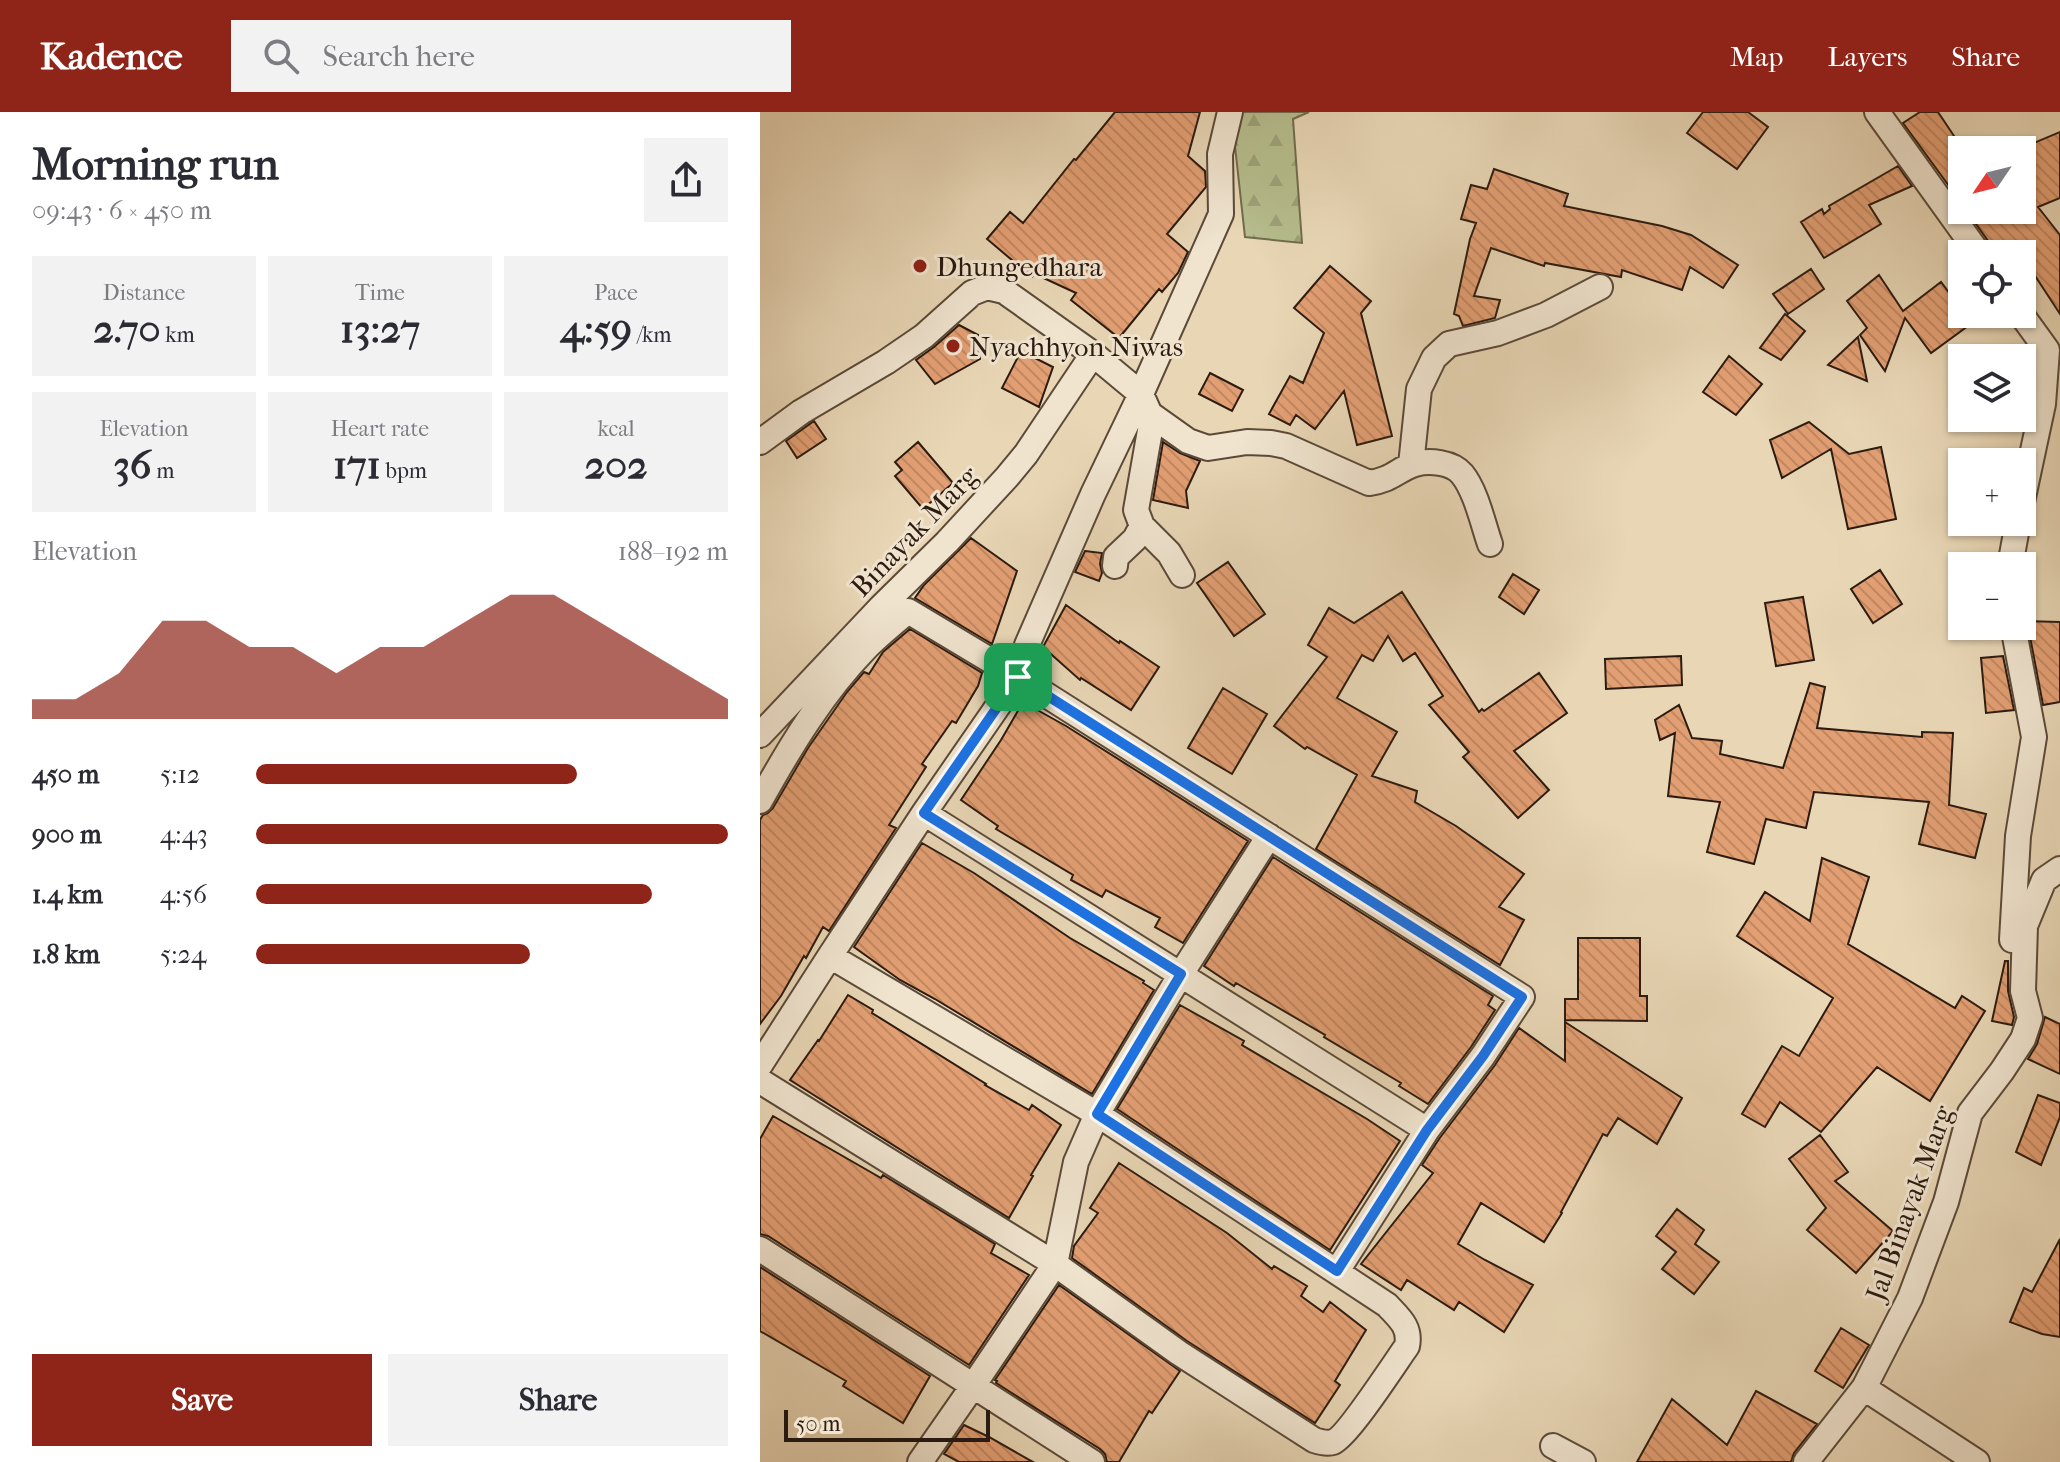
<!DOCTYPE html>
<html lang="en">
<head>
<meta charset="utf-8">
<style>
	:root { --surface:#fff; --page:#f2f2f3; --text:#2b2b33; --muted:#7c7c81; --accent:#8f2418 }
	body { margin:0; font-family:"IM FELL French Canon",serif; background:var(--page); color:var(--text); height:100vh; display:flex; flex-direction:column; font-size:30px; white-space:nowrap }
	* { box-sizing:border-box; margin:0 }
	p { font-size:26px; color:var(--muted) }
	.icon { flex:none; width:44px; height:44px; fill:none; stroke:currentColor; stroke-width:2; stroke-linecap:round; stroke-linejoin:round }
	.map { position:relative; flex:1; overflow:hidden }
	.details { display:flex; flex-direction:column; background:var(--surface); width:760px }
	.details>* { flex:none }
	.needle { width:52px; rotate:235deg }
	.fabs { position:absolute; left:1188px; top:24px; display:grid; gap:16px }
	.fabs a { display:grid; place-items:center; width:88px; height:88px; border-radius:0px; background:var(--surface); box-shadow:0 2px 6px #0004; font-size:40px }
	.scale { position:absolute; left:24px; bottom:20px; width:206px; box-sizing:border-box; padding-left:8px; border:4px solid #2c1b10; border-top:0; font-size:22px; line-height:28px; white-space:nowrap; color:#2c1b10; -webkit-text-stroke:6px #f0e4cf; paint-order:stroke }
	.pin { position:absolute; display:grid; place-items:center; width:68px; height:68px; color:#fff; margin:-34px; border-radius:16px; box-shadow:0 4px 12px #0006 }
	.round { display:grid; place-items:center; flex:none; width:84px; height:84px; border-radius:0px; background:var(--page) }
	.summary { display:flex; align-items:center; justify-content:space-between; height:136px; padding:0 32px }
	h1 { font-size:44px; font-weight:800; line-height:60px }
	.metrics { display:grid; grid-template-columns:repeat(3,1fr); gap:12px; height:136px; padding:8px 32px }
	.metrics div { display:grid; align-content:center; border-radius:0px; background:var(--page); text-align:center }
	.metrics b { font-size:40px; font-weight:800 }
	.metrics small { font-size:22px; font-weight:400 }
	.metrics p { font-size:22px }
	.chart { height:224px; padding:16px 32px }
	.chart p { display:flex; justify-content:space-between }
	.chart svg { width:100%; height:144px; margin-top:8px; fill:var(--accent); opacity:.7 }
	.primary-button { display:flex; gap:16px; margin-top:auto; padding:16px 32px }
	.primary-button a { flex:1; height:92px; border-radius:0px; background:var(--accent); color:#fff; font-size:32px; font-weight:800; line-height:92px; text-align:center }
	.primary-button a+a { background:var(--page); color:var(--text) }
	ul { padding:0 32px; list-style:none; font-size:26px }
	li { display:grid; grid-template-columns:128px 96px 1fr; align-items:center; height:60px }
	li i { height:20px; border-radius:10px; background:var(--accent) }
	header { display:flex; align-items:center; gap:48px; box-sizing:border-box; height:112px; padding:0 40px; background:var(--accent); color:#fff }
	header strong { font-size:38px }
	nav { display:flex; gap:44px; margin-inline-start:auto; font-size:28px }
	.search { width:560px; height:72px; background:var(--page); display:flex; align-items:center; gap:20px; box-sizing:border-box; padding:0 28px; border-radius:0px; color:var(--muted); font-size:30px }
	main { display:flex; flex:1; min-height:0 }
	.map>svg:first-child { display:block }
	.forest { fill:url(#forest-firs); stroke:#716c4e; stroke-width:2 }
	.building { fill:url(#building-back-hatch); stroke:#2c1b10; stroke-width:2 }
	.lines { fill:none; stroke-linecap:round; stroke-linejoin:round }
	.street-casing { stroke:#5b4a39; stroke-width:28 }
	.street { stroke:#f0e4cf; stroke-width:24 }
	.route-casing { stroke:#fff; stroke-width:16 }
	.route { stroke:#1a73e8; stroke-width:10 }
	.poi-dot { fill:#8f2418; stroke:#f0e4cf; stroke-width:3 }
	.labels { text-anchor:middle; stroke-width:6; stroke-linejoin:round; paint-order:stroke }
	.poi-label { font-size:28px; fill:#2c1b10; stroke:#f0e4cf; text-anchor:start }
	.street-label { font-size:28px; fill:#2c1b10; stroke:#f0e4cf }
</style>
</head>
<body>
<header>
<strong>Kadence</strong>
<div class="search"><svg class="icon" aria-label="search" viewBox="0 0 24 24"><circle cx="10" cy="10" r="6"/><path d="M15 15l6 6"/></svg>Search here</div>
<nav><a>Map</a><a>Layers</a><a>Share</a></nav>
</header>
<main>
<section class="details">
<div class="summary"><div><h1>Morning run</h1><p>09:43 · 6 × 450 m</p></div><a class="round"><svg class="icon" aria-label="share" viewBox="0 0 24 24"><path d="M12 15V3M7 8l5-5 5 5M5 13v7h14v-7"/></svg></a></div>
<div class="metrics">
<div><p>Distance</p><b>2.70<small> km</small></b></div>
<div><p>Time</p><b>13:27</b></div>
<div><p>Pace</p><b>4:59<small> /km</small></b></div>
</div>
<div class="metrics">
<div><p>Elevation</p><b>36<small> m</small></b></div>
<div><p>Heart rate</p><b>171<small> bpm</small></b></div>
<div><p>kcal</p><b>202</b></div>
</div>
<div class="chart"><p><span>Elevation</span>188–192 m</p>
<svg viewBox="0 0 160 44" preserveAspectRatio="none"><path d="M0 44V38L10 38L20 30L30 14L40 14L50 22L60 22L70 30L80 22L90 22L100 14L110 6L120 6L130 14L140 22L150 30L160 38V44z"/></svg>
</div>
<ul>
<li><b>450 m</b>5:12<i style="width:68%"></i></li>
<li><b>900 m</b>4:43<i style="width:100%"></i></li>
<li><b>1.4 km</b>4:56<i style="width:84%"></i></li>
<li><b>1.8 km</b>5:24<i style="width:58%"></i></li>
</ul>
<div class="primary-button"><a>Save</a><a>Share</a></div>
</section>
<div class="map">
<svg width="1300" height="1350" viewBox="0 0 1300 1350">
	<defs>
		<pattern id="forest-firs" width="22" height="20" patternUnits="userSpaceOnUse" patternTransform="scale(2)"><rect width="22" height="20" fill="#b6bd8d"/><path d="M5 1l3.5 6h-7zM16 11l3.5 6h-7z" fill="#9da279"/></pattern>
		<pattern id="building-back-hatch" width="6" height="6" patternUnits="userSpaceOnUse" patternTransform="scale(2)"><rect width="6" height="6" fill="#e29f73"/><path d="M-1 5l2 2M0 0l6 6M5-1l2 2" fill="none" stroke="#c28862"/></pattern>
	</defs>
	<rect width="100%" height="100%" fill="#e8d6b5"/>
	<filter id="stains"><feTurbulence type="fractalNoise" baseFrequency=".0025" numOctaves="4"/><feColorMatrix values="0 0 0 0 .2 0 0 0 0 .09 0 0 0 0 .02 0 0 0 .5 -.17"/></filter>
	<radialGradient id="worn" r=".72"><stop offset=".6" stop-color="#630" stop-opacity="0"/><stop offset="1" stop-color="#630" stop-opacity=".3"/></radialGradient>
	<path class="forest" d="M480,0H549L533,7L542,131L485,125L473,16Z"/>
	<path class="building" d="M355,0H440L428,44L445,59L446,75L407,122L428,140L418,161L402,180L399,177L359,226L311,188L316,181L275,162L272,165L227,127L250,100L263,111L314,47L316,48Z
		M943,0H988L1008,15L977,57L927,21Z
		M1160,0H1178L1202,36V66L1189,74L1143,11Z
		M1300,20V86L1278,95L1300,123V202L1270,156L1262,161V142H1234L1231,133L1206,98H1262V36Z
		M1138,54L1152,74L1109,93L1121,112L1064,146L1041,110L1062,97L1064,102L1070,97L1069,94Z
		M734,57L808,82L804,94L902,114L931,123L978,153L963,176L930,155L922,178L862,158L861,165L785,151L784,154L731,136L714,184L740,188L735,206L703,214L699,204L694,202L710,127L716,111L701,107L711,73L727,77Z
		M570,154L611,189L601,201L632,324L597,333L584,279L555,317L536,303L530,313L509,302L530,264L543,271L564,221L534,196Z
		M1051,157L1064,177L1028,202L1013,182Z
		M1119,163L1143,199L1181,170L1202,198V202H1205L1212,211L1171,241L1145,206L1125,259L1100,223L1107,216L1087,189Z
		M1025,202L1045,219L1021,248L1000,236Z
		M199,213L218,223L220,247L175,272L156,248L174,235Z
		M1098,225L1107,269L1068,253Z
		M261,239L293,255L279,295L242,276Z
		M969,244L1002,272L976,303L943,280Z
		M450,261L483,278L472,299L439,282Z
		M54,309L66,327L37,346L26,329Z
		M1049,310L1089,342L1121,335L1136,407L1088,417L1071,337L1022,366L1010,328Z
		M158,330L193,371L163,397L135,364L142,358L135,350Z
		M403,330L420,341L440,349L426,379L428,396L393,388Z
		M211,426L257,459L232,532L155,486L164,473Z
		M325,439L342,441L340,452L342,461L339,469L315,460Z
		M468,450L505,502L474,524L437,471Z
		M1120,458L1142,492L1113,511L1091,477Z
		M753,462L779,478L764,502L739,485Z
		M642,480L719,600L722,597L724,599L779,561L807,601L754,639L789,678L758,706L703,645L709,640L669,593L683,584L655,541L643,549L628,524L613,549L602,543L577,586L637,620L612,664L657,679L655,690L696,714L764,762L739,795L764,808L740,853L556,737L597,663L547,635L545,637L514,614L567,545L548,533L569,496L594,511Z
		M1043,485L1054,548L1016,554L1005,491Z
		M306,493L359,531L360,529L399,555L371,598L321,566L320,568L283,535Z
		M1267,509L1300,510V590L1283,593Z
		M150,517L222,561L218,574L196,611L192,609L162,652L166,655L129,713L136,716L69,819L63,815L46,846L44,844L21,884L0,912V708L3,703L8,701L13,696L48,636L87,580L104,560L109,562L123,540Z
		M921,544L922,573L846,577L845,547Z
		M1243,544L1254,598L1226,601L1221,546Z
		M1050,571L1065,575L1057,616L1162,625V620L1193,621L1189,693L1226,702L1215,746L1159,732L1169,690L1054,680L1046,716L1006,707L994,752L947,740L960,690L908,684L915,621L900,628L895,608L919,593L932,626L962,629L960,642L1023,656Z
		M463,576L507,602L472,662L428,636Z
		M263,590L306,614L488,729L423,831L395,815L400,806L346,778L342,785L311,768L313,763L236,717L238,714L201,688L241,628Z
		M162,731L214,761L310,826L384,869L383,871L394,878L332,982L175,887L140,868L94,835Z
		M513,745L733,884L728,893L735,898L711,935L668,992L639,974L641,971L564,925L565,923L476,871L474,874L444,854Z
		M1062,746L1109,765L1088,832L1195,896L1202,884L1225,899L1170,989L1117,955L1061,1020L1020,990L1005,1015L982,1002L1022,934L1039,944L1073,886L977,824L1005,780L1050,809Z
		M818,826H880V884H887V909L805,908V887H818Z
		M1245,849H1248V879L1254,905L1252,913L1232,909Z
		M88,883L113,898L112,901L226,972L225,973L269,998L272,993L301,1013L271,1063L273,1064L249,1106L30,968L58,928L59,929Z
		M420,893L484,929L482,933L607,1007L640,1029L570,1138L357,997Z
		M1285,905L1300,912V962L1268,947L1277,932Z
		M805,910L922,986L897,1032L858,1006L847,1024L843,1022L801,1100L802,1101L784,1130L721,1091L698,1132L725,1148L773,1173L744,1220L699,1190L694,1198L647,1168L641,1178L601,1152L673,1061L662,1053L679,1027L735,953L759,916L805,949Z
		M1278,983L1300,991V1005L1281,1053L1256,1040Z
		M13,1004L121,1066L123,1063L235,1132L231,1141L269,1163L209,1253L8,1124L0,1122V1027Z
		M1060,1023L1088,1060L1075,1069L1133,1119L1096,1161L1047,1118L1066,1096L1029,1047Z
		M359,1051L467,1121L512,1157L514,1154L547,1174L541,1184L563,1200L570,1190L606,1218L575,1269L580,1273L555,1311L427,1229L312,1146L314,1134L338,1101L330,1096Z
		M917,1097L944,1118L935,1132L959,1150L934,1182L902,1157L916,1140L896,1124Z
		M1300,1127V1225L1282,1222L1250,1210L1264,1176L1272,1180Z
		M0,1155L170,1264L143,1311L83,1274L86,1269L0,1219Z
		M299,1173L420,1259L392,1301L389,1299L359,1350H347L345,1342L340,1337L236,1271L237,1269L235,1268Z
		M1081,1216L1109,1233L1083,1276L1055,1259Z
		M996,1279L1057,1312L1034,1341L1031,1350H877L912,1287L967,1333Z
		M204,1313L229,1325L273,1350H199L184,1342Z"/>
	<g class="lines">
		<defs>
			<path id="street" d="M1117,0L1219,142
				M1261,202L1287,238L1283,292L1262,390
				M390,302L428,329L448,336L487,330L511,331L526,334L609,371C632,368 638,357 655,352C669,348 692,350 702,362C716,379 723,412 730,432
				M0,330L41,300L126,250L164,224L212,181L227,175L244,179L333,242L381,282L392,307L376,398L382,414L409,441L422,463
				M651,353L659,277L674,246L689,232L738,221L786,203L840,175
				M355,454L356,445L375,427L382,414
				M1250,454L1258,410
				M0,623L121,495L187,430L247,365L266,342L333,242
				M0,689C30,635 63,580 106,536C119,523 134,511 148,499L258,565L762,885L723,944L667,1018L577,1159
				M164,701L667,1018
				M1252,828L1258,724L1274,625L1253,514
				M0,953L70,844L164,701L258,565L267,533L333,382L381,282L461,102L460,42L470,0
				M0,969L295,1152L419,1241L554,1328C560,1330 567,1332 573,1330C587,1325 635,1251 647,1234C651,1215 639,1206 627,1193L337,1002L70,844
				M0,1137L332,1350
				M1104,1276L1217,1350
				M793,1334L823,1350
				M160,1350L213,1274L295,1152L316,1050L337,1002L421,862L509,724
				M1046,1350L1104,1276L1150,1186L1186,1090L1210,1001L1242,959L1263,927L1270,906L1263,879L1265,814L1284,768L1300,757"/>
		</defs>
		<use href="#street" class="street-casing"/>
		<use href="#street" class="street"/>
	</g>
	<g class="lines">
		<defs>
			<path id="route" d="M258,565L762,885L723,944L667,1018L577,1159L337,1002L421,862L164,701Z"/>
		</defs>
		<use href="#route" class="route-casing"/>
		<use href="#route" class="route"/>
	</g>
	<g class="poi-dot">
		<circle cx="160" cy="154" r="8"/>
		<circle cx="193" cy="234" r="8"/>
	</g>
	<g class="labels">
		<g class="poi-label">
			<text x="176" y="164">Dhungedhara</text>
			<text x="209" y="244">Nyachhyon Niwas</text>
		</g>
		<g class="street-label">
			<text transform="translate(154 419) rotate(-46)" y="10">Binayak Marg</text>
			<text transform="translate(1149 1091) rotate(-70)" y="10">Jal Binayak Marg</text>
		</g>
	</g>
	<rect width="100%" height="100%" filter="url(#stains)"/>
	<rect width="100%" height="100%" fill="url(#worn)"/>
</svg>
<div class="fabs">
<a><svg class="needle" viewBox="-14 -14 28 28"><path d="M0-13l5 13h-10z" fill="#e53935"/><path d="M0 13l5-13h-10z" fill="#7c7c81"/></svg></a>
<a><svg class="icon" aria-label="locate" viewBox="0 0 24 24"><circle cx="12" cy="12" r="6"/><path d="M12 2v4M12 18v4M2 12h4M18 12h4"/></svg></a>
<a><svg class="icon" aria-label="layers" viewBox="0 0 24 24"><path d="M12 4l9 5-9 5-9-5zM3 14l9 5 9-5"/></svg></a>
<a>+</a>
<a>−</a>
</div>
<div class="scale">50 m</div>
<div class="pin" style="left:258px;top:565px;background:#1e9e55"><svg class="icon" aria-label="arrive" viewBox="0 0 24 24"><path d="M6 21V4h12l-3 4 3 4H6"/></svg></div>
</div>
</main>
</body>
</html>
